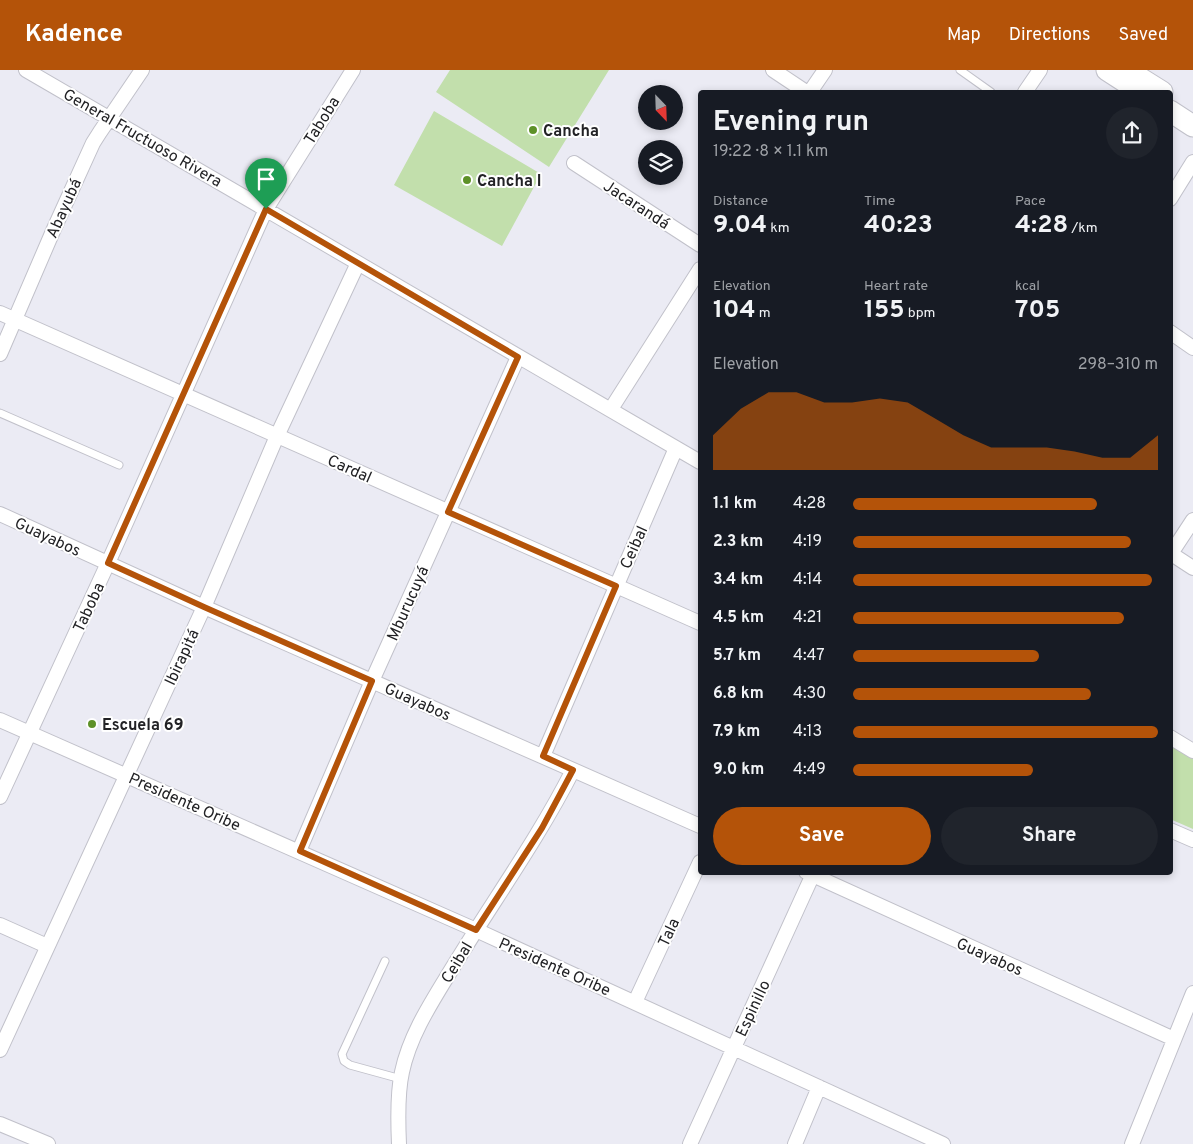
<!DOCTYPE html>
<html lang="en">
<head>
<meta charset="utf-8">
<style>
	:root { --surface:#171b24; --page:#20242c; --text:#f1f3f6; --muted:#9ea1a6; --accent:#b45309 }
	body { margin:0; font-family:Overpass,sans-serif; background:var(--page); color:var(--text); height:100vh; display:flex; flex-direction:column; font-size:19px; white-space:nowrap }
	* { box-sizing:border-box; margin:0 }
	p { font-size:16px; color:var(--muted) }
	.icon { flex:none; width:28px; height:28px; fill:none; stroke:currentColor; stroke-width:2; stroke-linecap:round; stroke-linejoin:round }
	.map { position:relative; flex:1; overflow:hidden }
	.sheet { position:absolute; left:698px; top:20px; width:475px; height:785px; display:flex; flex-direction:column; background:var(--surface); border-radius:5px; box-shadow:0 2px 8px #0003 }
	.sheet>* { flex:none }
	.needle { width:32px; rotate:157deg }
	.buttons { position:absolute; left:638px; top:15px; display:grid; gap:10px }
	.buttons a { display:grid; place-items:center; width:45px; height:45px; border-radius:50%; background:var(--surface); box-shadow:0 2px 8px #0003; font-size:25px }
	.pin { position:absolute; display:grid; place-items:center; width:42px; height:42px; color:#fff; margin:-51px -21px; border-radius:50% 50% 50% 0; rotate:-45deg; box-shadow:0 0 5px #0007 }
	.pin .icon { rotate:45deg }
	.round { display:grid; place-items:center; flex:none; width:52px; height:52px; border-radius:26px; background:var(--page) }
	.headline { display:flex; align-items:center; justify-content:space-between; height:85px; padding:0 15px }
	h1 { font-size:28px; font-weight:700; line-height:38px }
	.metrics { display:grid; grid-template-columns:repeat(3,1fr); gap:8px; height:85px; padding:5px 15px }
	.metrics div { display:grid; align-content:center }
	.metrics b { font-size:25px; font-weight:700 }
	.metrics small { font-size:14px; font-weight:400 }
	.metrics p { font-size:14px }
	.chart { height:140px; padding:10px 15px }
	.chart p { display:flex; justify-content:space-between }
	.chart svg { width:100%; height:90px; margin-top:5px; fill:var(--accent); opacity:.7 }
	.primary-button { display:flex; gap:10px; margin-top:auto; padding:10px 15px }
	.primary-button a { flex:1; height:58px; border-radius:30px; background:var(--accent); color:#fff; font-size:20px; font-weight:700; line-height:58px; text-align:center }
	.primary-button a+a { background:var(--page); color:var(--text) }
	ul { padding:0 15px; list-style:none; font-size:16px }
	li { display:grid; grid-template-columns:80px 60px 1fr; align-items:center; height:38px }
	li i { height:12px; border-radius:6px; background:var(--accent) }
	header { display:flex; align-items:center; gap:30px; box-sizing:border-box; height:70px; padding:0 25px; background:var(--accent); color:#fff }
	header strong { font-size:24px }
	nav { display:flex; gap:28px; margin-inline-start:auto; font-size:18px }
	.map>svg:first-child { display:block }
	.green { fill:#c2dfac }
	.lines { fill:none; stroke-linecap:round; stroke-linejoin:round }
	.service-casing { stroke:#c1c1ca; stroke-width:9 }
	.minor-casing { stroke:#c1c1ca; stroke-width:16 }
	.primary-casing { stroke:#c1c1ca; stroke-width:23 }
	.service { stroke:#fff; stroke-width:7 }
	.minor { stroke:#fff; stroke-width:14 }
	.primary { stroke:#fff; stroke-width:21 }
	.route-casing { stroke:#fff; stroke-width:10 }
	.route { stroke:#b45309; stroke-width:6 }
	.poi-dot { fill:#5e9128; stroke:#fff; stroke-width:2 }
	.labels { text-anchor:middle; stroke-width:4; stroke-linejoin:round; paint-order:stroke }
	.street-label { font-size:16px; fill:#222225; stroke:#fff }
	.poi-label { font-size:16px; font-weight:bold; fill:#222225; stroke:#fff; text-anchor:start }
</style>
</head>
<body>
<header>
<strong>Kadence</strong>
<nav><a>Map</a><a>Directions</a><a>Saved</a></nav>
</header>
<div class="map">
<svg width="1193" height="1074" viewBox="0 0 1193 1074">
	<rect width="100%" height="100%" fill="#ebebf4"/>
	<path class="green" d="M450,0H609L549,97L436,22Z
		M434,41L541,104L502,176L394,115Z
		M1170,674L1193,688V759L1170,749Z"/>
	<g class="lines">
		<defs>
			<path id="service" d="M960,0L991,22
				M0,343L119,395
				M385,891L342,984L344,991L350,995L401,1009"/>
			<path id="minor" d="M26,0L700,392
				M773,0L806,22
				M810,22L825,0
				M1025,22L1040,0
				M574,93L700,175
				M1170,129L1193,92
				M0,243L700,553
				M1170,262L1193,278
				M0,284L53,161L93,73L100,62L142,0
				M611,339L700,199
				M0,444L204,537L700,756
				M1170,483L1193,498
				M1170,485L1193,450
				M0,650L476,860L943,1074
				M1170,667L1193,681
				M543,686L676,378
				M0,727L108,493L266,139L353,0
				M1170,760L1193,770
				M299,781L372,611L518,287
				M806,802L1174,969
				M0,855L47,876
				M635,932L700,792
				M0,980L204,537L277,366L358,193
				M0,1054L48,1074
				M399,1074C398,1052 397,1024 402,1002C410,964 433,930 453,897C493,831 538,769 573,700
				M690,1074L814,802
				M795,1074L819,1017
				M1132,1074L1193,923"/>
			<path id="primary" d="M1107,0L1138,20
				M1127,0L1162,22
				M1170,41L1193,56"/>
		</defs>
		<use href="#service" class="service-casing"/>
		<use href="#minor" class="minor-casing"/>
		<use href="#primary" class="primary-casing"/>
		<use href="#service" class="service"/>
		<use href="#minor" class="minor"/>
		<use href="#primary" class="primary"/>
	</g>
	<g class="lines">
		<defs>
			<path id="route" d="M266,139L518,287L448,442L616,516L543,686L573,700L542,758L476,860L300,781L372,611L204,537L108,493Z"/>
		</defs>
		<use href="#route" class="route-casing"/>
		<use href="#route" class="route"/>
	</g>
	<g class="poi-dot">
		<circle cx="533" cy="60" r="5"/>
		<circle cx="467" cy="110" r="5"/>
		<circle cx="92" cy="654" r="5"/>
	</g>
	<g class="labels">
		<g class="street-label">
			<text transform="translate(321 50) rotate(-58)" y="6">Taboba</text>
			<text transform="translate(143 67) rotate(30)" y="6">General Fructuoso Rivera</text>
			<text transform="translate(637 134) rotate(33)" y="6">Jacarandá</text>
			<text transform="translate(63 138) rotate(-66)" y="6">Abayubá</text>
			<text transform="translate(350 398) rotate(24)" y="6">Cardal</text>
			<text transform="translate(48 466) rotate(25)" y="6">Guayabos</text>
			<text transform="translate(633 477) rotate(-66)" y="6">Ceibal</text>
			<text transform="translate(407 533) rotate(-66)" y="6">Mburucuyá</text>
			<text transform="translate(88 537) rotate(-65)" y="6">Taboba</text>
			<text transform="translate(181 587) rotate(-65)" y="6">Ibirapitá</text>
			<text transform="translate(418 631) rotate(24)" y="6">Guayabos</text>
			<text transform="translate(185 731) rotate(24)" y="6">Presidente Oribe</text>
			<text transform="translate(668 862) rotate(-65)" y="6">Tala</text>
			<text transform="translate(990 886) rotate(24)" y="6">Guayabos</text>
			<text transform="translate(456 892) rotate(-59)" y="6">Ceibal</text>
			<text transform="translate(555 896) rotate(24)" y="6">Presidente Oribe</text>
			<text transform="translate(752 938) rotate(-65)" y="6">Espinillo</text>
		</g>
		<g class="poi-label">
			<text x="543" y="66">Cancha</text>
			<text x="477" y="116">Cancha I</text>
			<text x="102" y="660">Escuela 69</text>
		</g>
	</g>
</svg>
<div class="buttons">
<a><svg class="needle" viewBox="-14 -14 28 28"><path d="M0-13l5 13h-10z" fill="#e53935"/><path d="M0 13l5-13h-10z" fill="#9ea1a6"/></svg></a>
<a><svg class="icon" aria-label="layers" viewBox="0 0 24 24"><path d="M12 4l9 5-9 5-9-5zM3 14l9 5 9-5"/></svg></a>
</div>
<div class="pin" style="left:266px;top:139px;background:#1e9e55"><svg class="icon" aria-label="arrive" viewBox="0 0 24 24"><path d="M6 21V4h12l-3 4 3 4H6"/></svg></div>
<section class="sheet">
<div class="headline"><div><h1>Evening run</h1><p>19:22 · 8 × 1.1 km</p></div><a class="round"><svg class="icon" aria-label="share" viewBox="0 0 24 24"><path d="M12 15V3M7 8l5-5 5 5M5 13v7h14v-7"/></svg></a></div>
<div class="metrics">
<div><p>Distance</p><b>9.04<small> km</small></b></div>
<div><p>Time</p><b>40:23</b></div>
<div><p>Pace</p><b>4:28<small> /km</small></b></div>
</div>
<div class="metrics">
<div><p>Elevation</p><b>104<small> m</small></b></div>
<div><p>Heart rate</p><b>155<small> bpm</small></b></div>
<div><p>kcal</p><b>705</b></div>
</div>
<div class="chart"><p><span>Elevation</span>298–310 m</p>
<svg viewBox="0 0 160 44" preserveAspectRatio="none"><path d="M0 44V27L10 14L20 6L30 6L40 11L50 11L60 9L70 11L80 19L90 27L100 33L110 33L120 33L130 35L140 38L150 38L160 27V44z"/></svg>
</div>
<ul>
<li><b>1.1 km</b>4:28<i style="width:80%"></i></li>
<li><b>2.3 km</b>4:19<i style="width:91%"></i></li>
<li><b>3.4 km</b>4:14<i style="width:98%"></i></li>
<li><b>4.5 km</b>4:21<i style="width:89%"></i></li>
<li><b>5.7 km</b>4:47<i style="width:61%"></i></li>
<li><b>6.8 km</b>4:30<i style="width:78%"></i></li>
<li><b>7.9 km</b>4:13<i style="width:100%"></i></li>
<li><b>9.0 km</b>4:49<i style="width:59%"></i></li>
</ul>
<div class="primary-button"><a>Save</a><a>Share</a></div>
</section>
</div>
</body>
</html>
